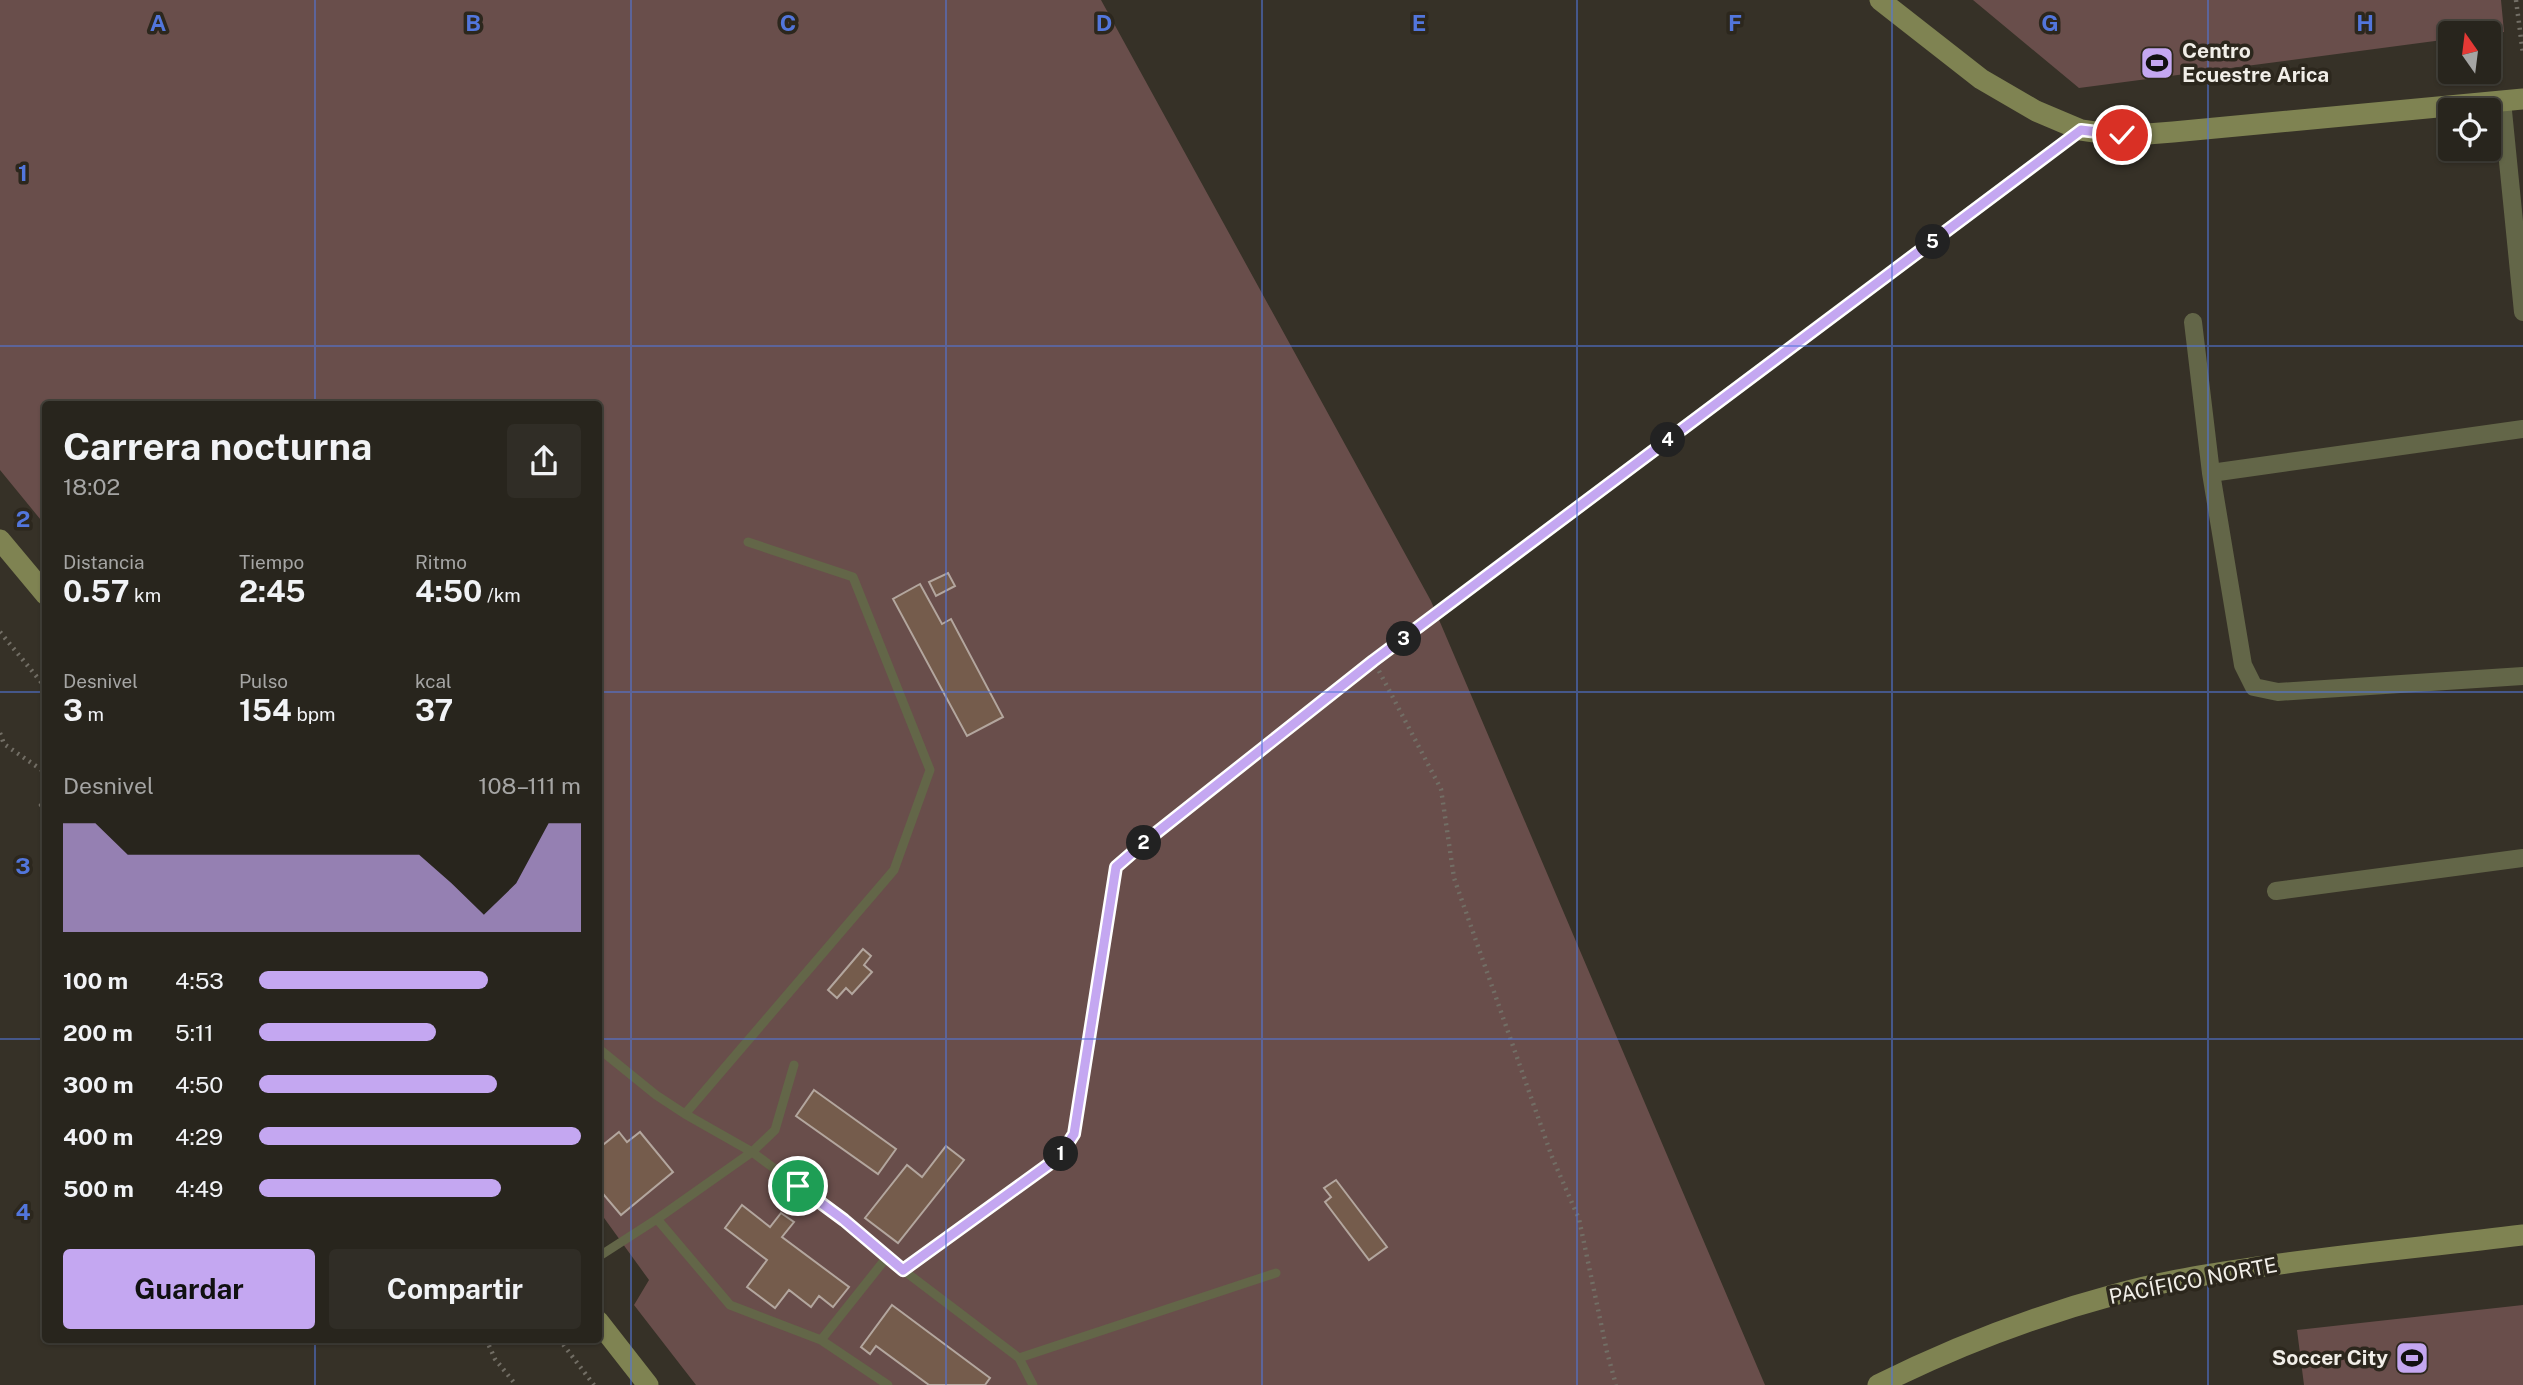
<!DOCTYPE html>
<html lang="es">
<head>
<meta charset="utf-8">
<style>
	:root { --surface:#28251d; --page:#302d26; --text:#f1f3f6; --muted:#a5a5a4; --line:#44423b; --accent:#c4a7f1 }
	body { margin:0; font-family:"Public Sans",sans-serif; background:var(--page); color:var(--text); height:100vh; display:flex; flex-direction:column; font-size:26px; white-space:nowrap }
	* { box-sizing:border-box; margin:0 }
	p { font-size:23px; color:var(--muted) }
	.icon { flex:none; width:38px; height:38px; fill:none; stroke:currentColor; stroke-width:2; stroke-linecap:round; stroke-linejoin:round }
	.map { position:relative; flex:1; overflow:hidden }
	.panel { position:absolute; left:42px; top:401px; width:560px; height:942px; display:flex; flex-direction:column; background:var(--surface); border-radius:7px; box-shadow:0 2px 5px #0004,0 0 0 2px var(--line) }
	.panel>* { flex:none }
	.needle { width:46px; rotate:346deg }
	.fabs { position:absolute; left:2438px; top:21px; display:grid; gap:14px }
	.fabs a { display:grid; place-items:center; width:63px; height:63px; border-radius:7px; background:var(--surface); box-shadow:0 2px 5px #0004,0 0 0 2px var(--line); font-size:35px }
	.pin { position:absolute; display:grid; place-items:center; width:60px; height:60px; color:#fff; margin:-30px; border:4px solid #fff; border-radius:50%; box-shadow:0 2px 7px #0007 }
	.km { position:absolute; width:35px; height:35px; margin:-18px; border-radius:50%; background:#222; color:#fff; font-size:19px; line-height:35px; text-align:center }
	.round { display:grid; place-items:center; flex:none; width:74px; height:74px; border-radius:7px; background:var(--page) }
	.head { display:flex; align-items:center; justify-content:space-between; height:119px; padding:0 21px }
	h1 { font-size:38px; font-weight:700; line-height:52px }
	.metrics { display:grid; grid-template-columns:repeat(3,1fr); gap:10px; height:119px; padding:7px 21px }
	.metrics div { display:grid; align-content:center }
	.metrics b { font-size:30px; font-weight:700 }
	.metrics small { font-size:19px; font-weight:400 }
	.metrics p { font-size:19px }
	.chart { height:196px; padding:14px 21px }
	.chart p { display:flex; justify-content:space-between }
	.chart svg { width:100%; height:126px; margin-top:7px; fill:var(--accent); opacity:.7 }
	.action { display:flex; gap:14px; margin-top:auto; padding:14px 21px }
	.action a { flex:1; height:80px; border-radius:7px; background:var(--accent); color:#111; font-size:28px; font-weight:700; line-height:80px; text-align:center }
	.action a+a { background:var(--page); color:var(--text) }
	ul { padding:0 21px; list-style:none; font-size:23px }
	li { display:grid; grid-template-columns:112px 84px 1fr; align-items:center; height:52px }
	li i { height:18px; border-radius:9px; background:var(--accent) }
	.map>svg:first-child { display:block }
	.green { fill:#694e4b }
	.building { fill:#755c4c; stroke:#b3a69e; stroke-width:2 }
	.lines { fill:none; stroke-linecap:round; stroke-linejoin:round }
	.path { stroke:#726e65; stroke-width:4.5; stroke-dasharray:2 5; stroke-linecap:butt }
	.lane { stroke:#636648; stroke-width:9 }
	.street { stroke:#636648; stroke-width:18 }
	.secondary { stroke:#7f8352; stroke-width:21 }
	.route-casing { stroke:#fff; stroke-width:14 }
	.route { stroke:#c4a7f1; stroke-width:9 }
	.grid { fill:none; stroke:#5276dc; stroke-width:2; stroke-opacity:0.55 }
	.labels { text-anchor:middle; stroke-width:7; stroke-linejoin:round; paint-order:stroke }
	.poi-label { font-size:21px; font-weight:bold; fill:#f1eee8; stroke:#2c271d; text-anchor:start }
	.street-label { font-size:21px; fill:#f1eee8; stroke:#2c271d }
	.grid-label { font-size:23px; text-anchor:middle; font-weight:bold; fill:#5276dc; stroke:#2c271d; stroke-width:7; stroke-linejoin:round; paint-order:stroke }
</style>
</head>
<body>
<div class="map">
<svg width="2523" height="1385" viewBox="0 0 2523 1385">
	<rect width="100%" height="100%" fill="#363127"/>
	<path class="green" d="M0,0H1101L1431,601L1765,1385H696L634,1305L649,1280L599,1211L598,404H46L45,525L0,470Z
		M1973,0H2501L2504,32L2450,33V39L2079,88Z
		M2523,1305V1385H2304L2297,1330Z"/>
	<path class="building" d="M948,573L955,586L936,596L929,582Z
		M920,584L942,624L951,619L1003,717L967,736L893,599Z
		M863,949L871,956L864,965L872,972L852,994L846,988L837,998L828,990Z
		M814,1090L896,1149L878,1174L796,1116Z
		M619,1132L627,1142L640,1132L673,1172L621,1215L598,1188V1149Z
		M946,1146L964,1160L898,1243L865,1218L907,1165L922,1177Z
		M1336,1180L1387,1247L1369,1260L1325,1202L1331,1197L1324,1188Z
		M742,1205L770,1227L781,1213L794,1222L782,1237L849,1287L833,1307L819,1296L811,1307L789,1290L775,1308L747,1287L767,1260L725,1228Z
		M892,1305L990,1378L985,1385H929L876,1346L870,1354L861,1347Z"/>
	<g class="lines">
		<path class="path" d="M2516,0L2523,54
			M0,632L46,688
			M1379,671L1441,789L1454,878L1552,1157L1579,1219L1607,1352L1616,1385
			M0,733L4,744L46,773
			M46,800L41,805L46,809
			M486,1339L495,1359L516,1385
			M559,1339L594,1385"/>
		<path class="lane" d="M598,1048L656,1095L685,1114L752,1152L844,1220L903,1270L1019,1358L1033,1385
			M685,1114L894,870L930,770L853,577L748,542
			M657,1219L730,1305L821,1340L888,1385
			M598,1257L657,1219L752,1152L775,1130L794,1065
			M903,1270L1059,1157L1074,1134L1116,867L1146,841L1373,661L2080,131
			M821,1340L887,1257
			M1019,1358L1276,1273"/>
		<path class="street" d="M2502,101L2523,312
			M2193,322L2211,473L2243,665L2254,687L2278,692L2523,676
			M2211,473L2523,429
			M2276,891L2523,858"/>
		<path class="secondary" d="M1880,0L1981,79L2036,111L2081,130L2122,136L2173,132L2523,99
			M0,540L46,595
			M598,1321L648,1385
			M1878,1385C1954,1347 2035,1316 2117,1294C2163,1281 2211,1274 2258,1267C2346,1254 2435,1246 2523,1235"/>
	</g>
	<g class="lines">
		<defs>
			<path id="route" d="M798,1186L844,1220L903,1270L1059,1157L1074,1134L1116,867L1146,841L1373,661L2081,130L2122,135"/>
		</defs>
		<use href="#route" class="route-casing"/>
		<use href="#route" class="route"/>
	</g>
	<path class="grid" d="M315,0V404M631,0V1385M946,0V1385M1262,0V1385M1577,0V1385M1892,0V1385M2208,0V1385M0,346H2523M0,692H46M598,692H2523M0,1039H46M598,1039H2523M315,1339V1385"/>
	<defs>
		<symbol id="stadium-square" viewBox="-11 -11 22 22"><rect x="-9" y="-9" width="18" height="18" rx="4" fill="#c4a7f1" stroke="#2c271d"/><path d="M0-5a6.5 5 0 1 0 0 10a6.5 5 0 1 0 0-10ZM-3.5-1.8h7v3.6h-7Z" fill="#111"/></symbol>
	</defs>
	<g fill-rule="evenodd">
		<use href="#stadium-square" x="2138" y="44" width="38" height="38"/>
		<use href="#stadium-square" x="2393" y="1339" width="38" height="38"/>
	</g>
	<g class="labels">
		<g class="poi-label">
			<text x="2182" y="58">Centro<tspan x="2182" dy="24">Ecuestre Arica</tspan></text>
			<text x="2388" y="1365" text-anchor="end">Soccer City</text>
		</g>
		<g class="street-label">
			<text transform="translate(2193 1281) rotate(-11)" y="7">PACÍFICO NORTE</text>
		</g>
	</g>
	<g class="grid-label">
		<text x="158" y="31">A</text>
		<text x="473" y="31">B</text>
		<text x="788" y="31">C</text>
		<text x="1104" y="31">D</text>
		<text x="1419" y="31">E</text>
		<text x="1735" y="31">F</text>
		<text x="2050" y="31">G</text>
		<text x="2365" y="31">H</text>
		<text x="23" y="181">1</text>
		<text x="23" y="527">2</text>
		<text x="23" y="874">3</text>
		<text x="23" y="1220">4</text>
	</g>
</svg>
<div class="fabs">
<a><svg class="needle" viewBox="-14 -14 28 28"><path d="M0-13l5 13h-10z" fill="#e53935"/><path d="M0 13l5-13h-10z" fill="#a5a5a4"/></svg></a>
<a><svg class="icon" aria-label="locate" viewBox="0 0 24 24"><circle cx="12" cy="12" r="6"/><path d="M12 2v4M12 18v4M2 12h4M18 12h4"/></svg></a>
</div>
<div class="pin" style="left:798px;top:1186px;background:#1e9e55"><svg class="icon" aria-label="arrive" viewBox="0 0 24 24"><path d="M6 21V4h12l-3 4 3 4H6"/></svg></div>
<div class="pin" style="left:2122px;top:135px;background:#d93025"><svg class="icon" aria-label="check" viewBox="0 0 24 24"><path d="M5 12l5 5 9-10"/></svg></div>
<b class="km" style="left:1061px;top:1154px">1</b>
<b class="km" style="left:1144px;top:843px">2</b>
<b class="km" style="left:1404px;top:639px">3</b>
<b class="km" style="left:1668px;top:440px">4</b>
<b class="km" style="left:1933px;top:242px">5</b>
<section class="panel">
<div class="head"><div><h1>Carrera nocturna</h1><p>18:02</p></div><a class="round"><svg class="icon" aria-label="share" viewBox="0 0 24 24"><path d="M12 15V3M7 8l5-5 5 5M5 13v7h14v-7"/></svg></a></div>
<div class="metrics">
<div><p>Distancia</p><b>0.57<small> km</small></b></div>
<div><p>Tiempo</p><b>2:45</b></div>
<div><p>Ritmo</p><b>4:50<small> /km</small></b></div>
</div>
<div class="metrics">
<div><p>Desnivel</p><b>3<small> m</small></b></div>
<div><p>Pulso</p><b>154<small> bpm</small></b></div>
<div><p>kcal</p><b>37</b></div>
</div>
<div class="chart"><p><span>Desnivel</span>108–111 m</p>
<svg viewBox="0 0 160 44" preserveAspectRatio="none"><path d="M0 44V6L10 6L20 17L30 17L40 17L50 17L60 17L70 17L80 17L90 17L100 17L110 17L120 27L130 38L140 27L150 6L160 6V44z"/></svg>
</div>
<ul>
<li><b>100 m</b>4:53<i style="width:71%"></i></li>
<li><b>200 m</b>5:11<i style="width:55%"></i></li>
<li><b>300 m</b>4:50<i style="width:74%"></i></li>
<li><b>400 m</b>4:29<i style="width:100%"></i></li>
<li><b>500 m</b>4:49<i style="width:75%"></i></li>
</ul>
<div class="action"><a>Guardar</a><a>Compartir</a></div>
</section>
</div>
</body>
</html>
